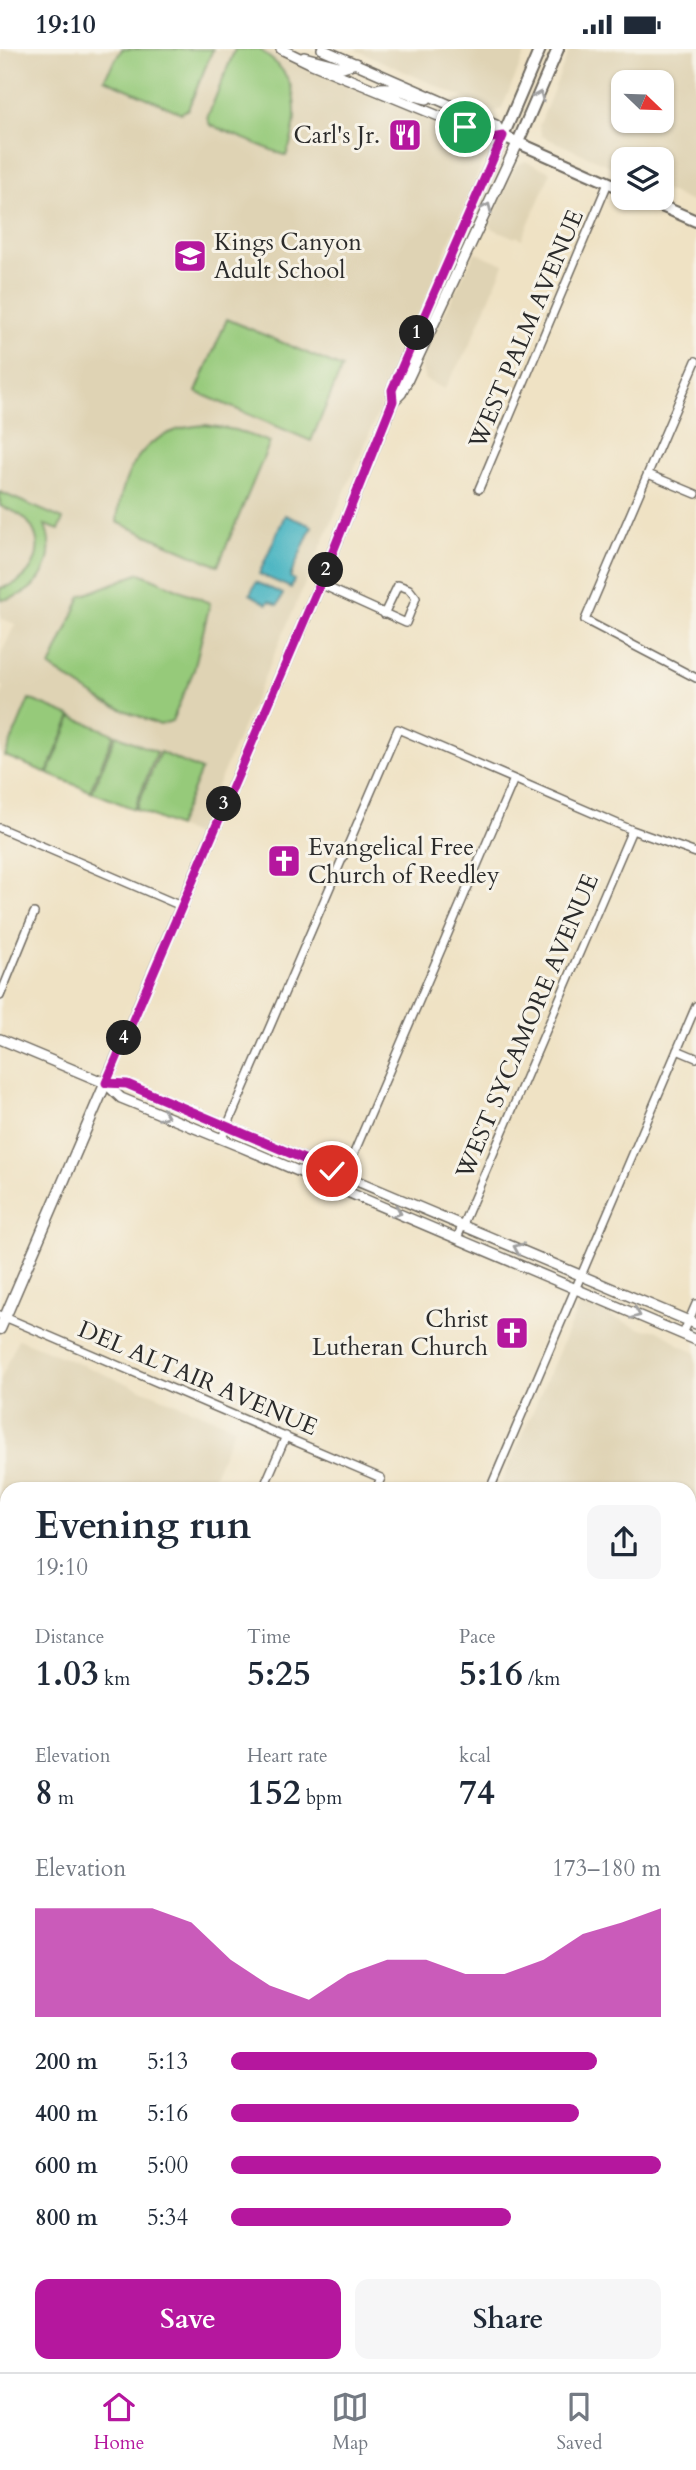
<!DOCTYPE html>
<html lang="en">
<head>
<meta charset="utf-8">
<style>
	:root { --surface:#fff; --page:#f6f6f7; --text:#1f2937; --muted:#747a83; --line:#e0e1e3; --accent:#b5179e }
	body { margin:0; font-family:Cardo,serif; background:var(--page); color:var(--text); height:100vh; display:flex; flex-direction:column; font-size:26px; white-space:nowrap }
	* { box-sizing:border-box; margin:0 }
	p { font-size:23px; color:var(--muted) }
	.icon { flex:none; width:38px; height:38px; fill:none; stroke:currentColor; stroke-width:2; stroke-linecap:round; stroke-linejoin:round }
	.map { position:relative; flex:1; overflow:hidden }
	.panel { position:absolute; left:0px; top:1433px; width:696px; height:891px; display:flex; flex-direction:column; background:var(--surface); border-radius:21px 21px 0 0; box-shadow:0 2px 5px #0004 }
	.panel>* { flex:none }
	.needle { width:46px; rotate:113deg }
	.buttons { position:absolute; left:611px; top:21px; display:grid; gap:14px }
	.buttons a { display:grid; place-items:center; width:63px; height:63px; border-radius:14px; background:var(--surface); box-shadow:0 2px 5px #0004; font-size:35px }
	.pin { position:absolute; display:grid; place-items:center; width:60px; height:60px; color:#fff; margin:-30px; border:4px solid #fff; border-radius:50%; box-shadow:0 2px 7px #0007 }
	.km { position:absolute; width:35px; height:35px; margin:-18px; border-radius:50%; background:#222; color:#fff; font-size:19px; line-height:35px; text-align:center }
	.round { display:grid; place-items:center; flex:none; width:74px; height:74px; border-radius:14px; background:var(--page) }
	.head { display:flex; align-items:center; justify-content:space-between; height:119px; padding:0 35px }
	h1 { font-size:38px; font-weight:700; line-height:52px }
	.metrics { display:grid; grid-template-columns:repeat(3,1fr); gap:10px; height:119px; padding:7px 35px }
	.metrics div { display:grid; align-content:center }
	.metrics b { font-size:35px; font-weight:700 }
	.metrics small { font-size:19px; font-weight:400 }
	.metrics p { font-size:19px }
	.chart { height:196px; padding:14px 35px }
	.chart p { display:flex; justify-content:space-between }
	.chart svg { width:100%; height:126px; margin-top:7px; fill:var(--accent); opacity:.7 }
	.cta { display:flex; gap:14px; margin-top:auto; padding:14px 35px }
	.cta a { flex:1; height:80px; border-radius:14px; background:var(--accent); color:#fff; font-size:28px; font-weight:700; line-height:80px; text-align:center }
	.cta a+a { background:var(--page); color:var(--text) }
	ul { padding:0 35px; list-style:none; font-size:23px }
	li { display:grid; grid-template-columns:112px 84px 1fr; align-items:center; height:52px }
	li i { height:18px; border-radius:9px; background:var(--accent) }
	.status { display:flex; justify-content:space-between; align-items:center; height:49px; padding:0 35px; background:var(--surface); direction:ltr }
	.status svg { height:19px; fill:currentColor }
	.menu { display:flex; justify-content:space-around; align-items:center; height:98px; border-top:2px solid var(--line); background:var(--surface); font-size:19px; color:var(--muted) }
	.menu a { display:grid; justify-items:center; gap:4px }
	.menu .current { color:var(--accent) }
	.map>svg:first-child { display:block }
	.built { fill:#dfd3b4; fill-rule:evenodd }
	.green { fill:#96ca7a; stroke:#607a52; stroke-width:2 }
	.water { fill:#46b4c1; stroke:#387076; stroke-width:2 }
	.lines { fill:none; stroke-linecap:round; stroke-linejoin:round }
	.stream { stroke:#46b4c1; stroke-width:2.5 }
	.minor-casing { stroke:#706b61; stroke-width:10 }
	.tertiary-casing { stroke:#706b61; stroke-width:12 }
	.secondary-casing { stroke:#706b61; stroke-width:13 }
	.primary-casing { stroke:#706b61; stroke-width:14 }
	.minor { stroke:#fff; stroke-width:7 }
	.tertiary { stroke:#fff; stroke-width:9 }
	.secondary { stroke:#fff; stroke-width:10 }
	.primary { stroke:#fff; stroke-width:10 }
	.oneway { stroke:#a0a0a0 }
	.route-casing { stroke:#fff; stroke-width:14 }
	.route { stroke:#b5179e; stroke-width:9 }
	.labels { text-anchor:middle; stroke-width:6; stroke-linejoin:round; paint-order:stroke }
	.poi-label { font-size:24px; fill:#2b2b2b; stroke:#f7f3e8; text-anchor:end }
	.street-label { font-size:24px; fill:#2b2b2b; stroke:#f7f3e8 }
</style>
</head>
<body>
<div class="status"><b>19:10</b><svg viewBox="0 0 49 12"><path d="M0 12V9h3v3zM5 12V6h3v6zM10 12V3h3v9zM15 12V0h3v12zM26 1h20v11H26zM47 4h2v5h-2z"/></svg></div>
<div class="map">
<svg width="696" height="2323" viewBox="0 0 696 2323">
	<rect width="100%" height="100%" fill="#f7f3e8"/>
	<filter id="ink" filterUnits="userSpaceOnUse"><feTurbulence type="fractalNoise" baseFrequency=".0143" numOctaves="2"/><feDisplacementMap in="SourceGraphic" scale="14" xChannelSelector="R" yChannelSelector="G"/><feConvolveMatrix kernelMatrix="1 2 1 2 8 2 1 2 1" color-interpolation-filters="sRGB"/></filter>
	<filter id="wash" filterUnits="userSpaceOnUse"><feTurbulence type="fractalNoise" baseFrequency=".00686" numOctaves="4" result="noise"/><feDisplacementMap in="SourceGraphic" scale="28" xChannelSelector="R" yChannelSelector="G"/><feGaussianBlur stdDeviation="1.57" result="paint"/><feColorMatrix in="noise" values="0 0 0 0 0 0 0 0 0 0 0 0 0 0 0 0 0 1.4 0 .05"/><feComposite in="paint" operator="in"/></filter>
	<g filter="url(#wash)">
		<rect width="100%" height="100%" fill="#efe2c4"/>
		<path class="built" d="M1,0H266L482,94L488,100L361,405L196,786L0,705V649L4,639L0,633V608L15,575L0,569Z
			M354,0H527L502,59L495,63Z
			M570,0H696V155L662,140V110H623V123L542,87L539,77ZM623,33H662V72H623Z
			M525,112L551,123L522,190L516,187L515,189L489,178L515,117Z
			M475,203L504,215L470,296L444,340L425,331L420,314Z
			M585,1251L598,1257L610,1267L641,1280L655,1281L668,1287L679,1296L696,1304V1554L690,1553V1440H499L579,1256Z
			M18,1290L235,1378L208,1440H7V1540L0,1537V1332Z"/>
		<path class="green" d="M122,0H213L188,60L181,64L104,30Z
			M235,0C242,0 251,0 258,0C262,1 267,7 271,10C301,33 299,75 286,107L210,76L207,69Z
			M227,270L342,319L311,392L196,343Z
			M206,376L235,381L270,393L218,517L117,473C122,417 146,379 206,376Z
			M0,443L63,470L59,481L45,476C58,511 40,546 1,551L0,539C31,535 50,499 28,473C21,464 10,461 0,457Z
			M140,524L210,554L194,621L172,672L160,676L104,653L50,618L81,547Z
			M29,650L71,667L47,724L5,707Z
			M72,668L114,685L90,742L48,725Z
			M116,686L157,703L134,760L92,743Z
			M160,703L201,721L177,778L136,760Z
			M696,1738V1911L690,1906V1753Z"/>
		<path class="water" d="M285,466L312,477L290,528L294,531L291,539L259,525Z
			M256,533L283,545L278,556L269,552L267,555L250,545Z"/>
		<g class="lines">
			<path class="stream" d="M690,1951L696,1955"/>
		</g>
	</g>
	<g filter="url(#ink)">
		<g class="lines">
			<defs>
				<path id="minor" d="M696,312L585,571L696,629
					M648,425L696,445
					M479,440L608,134
					M320,535L406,574L416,549L409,540L398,536L384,565
					M0,779L181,857
					M0,947L34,864
					M677,1001L696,1009
					M222,1089L398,680L632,781L696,804
					M339,1139L514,730
					M457,1189L632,781
					M0,1266L381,1429L376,1440
					M683,1285L696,1255
					M263,1440L286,1387
					M490,1440L696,957
					M690,1562L696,1564
					M690,1617L696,1602
					M0,1619L4,1609L7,1611
					M0,1820L7,1823
					M690,1918L696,1923
					M0,1925L7,1910
					M0,1952L7,1955
					M0,2316L17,2323
					M267,2317L275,2320
					M110,2323L112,2317"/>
				<path id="tertiary" d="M281,0L312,15L492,89L503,87L496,76L322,0
					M304,8L343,18L356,14
					M377,40C392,35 411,47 427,50
					M0,990L105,1034L127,1035L696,1275
					M105,1034L121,1049L239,1097L696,1291
					M0,2096L7,2099
					M690,2272L696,2257
					M510,2317L525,2323
					M667,2323L670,2317"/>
				<path id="secondary" d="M393,352L392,341L503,87
					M0,1280L320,535L393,352L401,344L518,93"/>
				<path id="primary" d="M540,0L503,87L623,140
					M518,93L558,0
					M643,149L696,172"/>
			</defs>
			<use href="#minor" class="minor-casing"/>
			<use href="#tertiary" class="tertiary-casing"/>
			<use href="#secondary" class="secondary-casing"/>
			<use href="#primary" class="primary-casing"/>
			<use href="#minor" class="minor"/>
			<use href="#tertiary" class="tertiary"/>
			<use href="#secondary" class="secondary"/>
			<use href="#primary" class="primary"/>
		</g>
		<defs><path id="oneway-chevron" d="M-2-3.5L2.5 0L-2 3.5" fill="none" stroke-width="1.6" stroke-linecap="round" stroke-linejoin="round" transform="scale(1.75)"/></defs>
		<g class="oneway">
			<use href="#oneway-chevron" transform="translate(539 47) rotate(-67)"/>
			<use href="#oneway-chevron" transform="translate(487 159) rotate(-66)"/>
			<use href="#oneway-chevron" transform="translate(164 1066) rotate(22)"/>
			<use href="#oneway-chevron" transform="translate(397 1163) rotate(23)"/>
			<use href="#oneway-chevron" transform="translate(518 1199) rotate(-157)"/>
			<use href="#oneway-chevron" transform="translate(636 1265) rotate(23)"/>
		</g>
	</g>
	<g class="lines" filter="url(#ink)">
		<defs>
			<path id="route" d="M332,1122L127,1035L106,1034L320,535L393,352L392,341L503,87L492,89L465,78"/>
		</defs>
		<use href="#route" class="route-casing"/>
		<use href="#route" class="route"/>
	</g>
	<defs>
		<symbol id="restaurant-square" viewBox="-11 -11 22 22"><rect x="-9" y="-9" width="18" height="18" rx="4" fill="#b5179e" stroke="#f7f3e8"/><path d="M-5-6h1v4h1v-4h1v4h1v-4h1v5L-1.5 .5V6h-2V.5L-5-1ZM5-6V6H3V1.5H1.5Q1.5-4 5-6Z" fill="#fff"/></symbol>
		<symbol id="school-square" viewBox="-11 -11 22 22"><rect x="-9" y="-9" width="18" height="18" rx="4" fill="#b5179e" stroke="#f7f3e8"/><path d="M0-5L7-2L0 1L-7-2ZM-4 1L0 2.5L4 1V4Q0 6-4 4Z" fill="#fff"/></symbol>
		<symbol id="church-square" viewBox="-11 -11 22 22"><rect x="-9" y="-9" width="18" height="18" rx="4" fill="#b5179e" stroke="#f7f3e8"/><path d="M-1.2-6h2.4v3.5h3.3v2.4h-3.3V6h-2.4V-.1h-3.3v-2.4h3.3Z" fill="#fff"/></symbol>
	</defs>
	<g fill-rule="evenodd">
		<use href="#restaurant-square" x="386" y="67" width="38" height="38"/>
		<use href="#school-square" x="171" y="188" width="38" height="38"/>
		<use href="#church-square" x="265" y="793" width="38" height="38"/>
		<use href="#church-square" x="493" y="1265" width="38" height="38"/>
	</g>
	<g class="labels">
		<g class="poi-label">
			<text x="380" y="94">Carl's Jr.</text>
			<text x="214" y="201" text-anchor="start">Kings Canyon<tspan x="214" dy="28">Adult School</tspan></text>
			<text x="308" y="806" text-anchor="start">Evangelical Free<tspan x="308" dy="28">Church of Reedley</tspan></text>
			<text x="488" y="1278">Christ<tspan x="488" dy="28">Lutheran Church</tspan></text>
		</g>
		<g class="street-label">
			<text transform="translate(526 280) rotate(-67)" y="8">WEST PALM AVENUE</text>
			<text transform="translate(527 977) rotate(-67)" y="8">WEST SYCAMORE AVENUE</text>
			<text transform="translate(198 1329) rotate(23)" y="8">DEL ALTAIR AVENUE</text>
		</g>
	</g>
</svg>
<div class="buttons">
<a><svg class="needle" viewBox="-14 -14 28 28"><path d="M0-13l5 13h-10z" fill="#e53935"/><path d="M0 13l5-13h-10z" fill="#747a83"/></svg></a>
<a><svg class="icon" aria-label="layers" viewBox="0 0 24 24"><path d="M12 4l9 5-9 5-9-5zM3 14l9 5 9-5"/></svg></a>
</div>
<div class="pin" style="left:465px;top:78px;background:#1e9e55"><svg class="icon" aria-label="arrive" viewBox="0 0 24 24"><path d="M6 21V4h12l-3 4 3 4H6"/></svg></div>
<div class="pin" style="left:332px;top:1122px;background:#d93025"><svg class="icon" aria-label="check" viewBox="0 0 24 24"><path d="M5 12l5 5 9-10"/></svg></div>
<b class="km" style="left:417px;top:284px">1</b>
<b class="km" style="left:326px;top:521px">2</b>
<b class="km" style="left:224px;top:755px">3</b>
<b class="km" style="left:124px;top:989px">4</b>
<section class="panel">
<div class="head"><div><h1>Evening run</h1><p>19:10</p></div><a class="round"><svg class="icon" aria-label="share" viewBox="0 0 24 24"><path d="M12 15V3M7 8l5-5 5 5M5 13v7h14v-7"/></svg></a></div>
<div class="metrics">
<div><p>Distance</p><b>1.03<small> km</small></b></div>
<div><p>Time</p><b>5:25</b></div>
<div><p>Pace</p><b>5:16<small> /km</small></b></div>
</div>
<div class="metrics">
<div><p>Elevation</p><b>8<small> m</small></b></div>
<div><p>Heart rate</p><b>152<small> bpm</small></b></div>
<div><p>kcal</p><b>74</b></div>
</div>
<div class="chart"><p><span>Elevation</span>173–180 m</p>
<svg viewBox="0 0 160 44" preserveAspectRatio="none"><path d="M0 44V6L10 6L20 6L30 6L40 11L50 24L60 33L70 38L80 29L90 24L100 24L110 29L120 29L130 24L140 15L150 11L160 6V44z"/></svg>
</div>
<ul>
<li><b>200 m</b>5:13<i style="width:85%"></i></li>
<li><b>400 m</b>5:16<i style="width:81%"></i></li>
<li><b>600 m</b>5:00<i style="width:100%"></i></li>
<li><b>800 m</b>5:34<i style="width:65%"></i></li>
</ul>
<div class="cta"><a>Save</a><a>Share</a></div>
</section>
</div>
<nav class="menu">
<a class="current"><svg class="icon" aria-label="home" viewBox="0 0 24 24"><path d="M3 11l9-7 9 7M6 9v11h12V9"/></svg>Home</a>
<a><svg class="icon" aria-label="map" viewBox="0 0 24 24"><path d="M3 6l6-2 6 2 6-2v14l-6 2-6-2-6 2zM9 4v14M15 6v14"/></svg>Map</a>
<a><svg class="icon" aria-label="saved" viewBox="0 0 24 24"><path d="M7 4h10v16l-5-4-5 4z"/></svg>Saved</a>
</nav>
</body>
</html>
